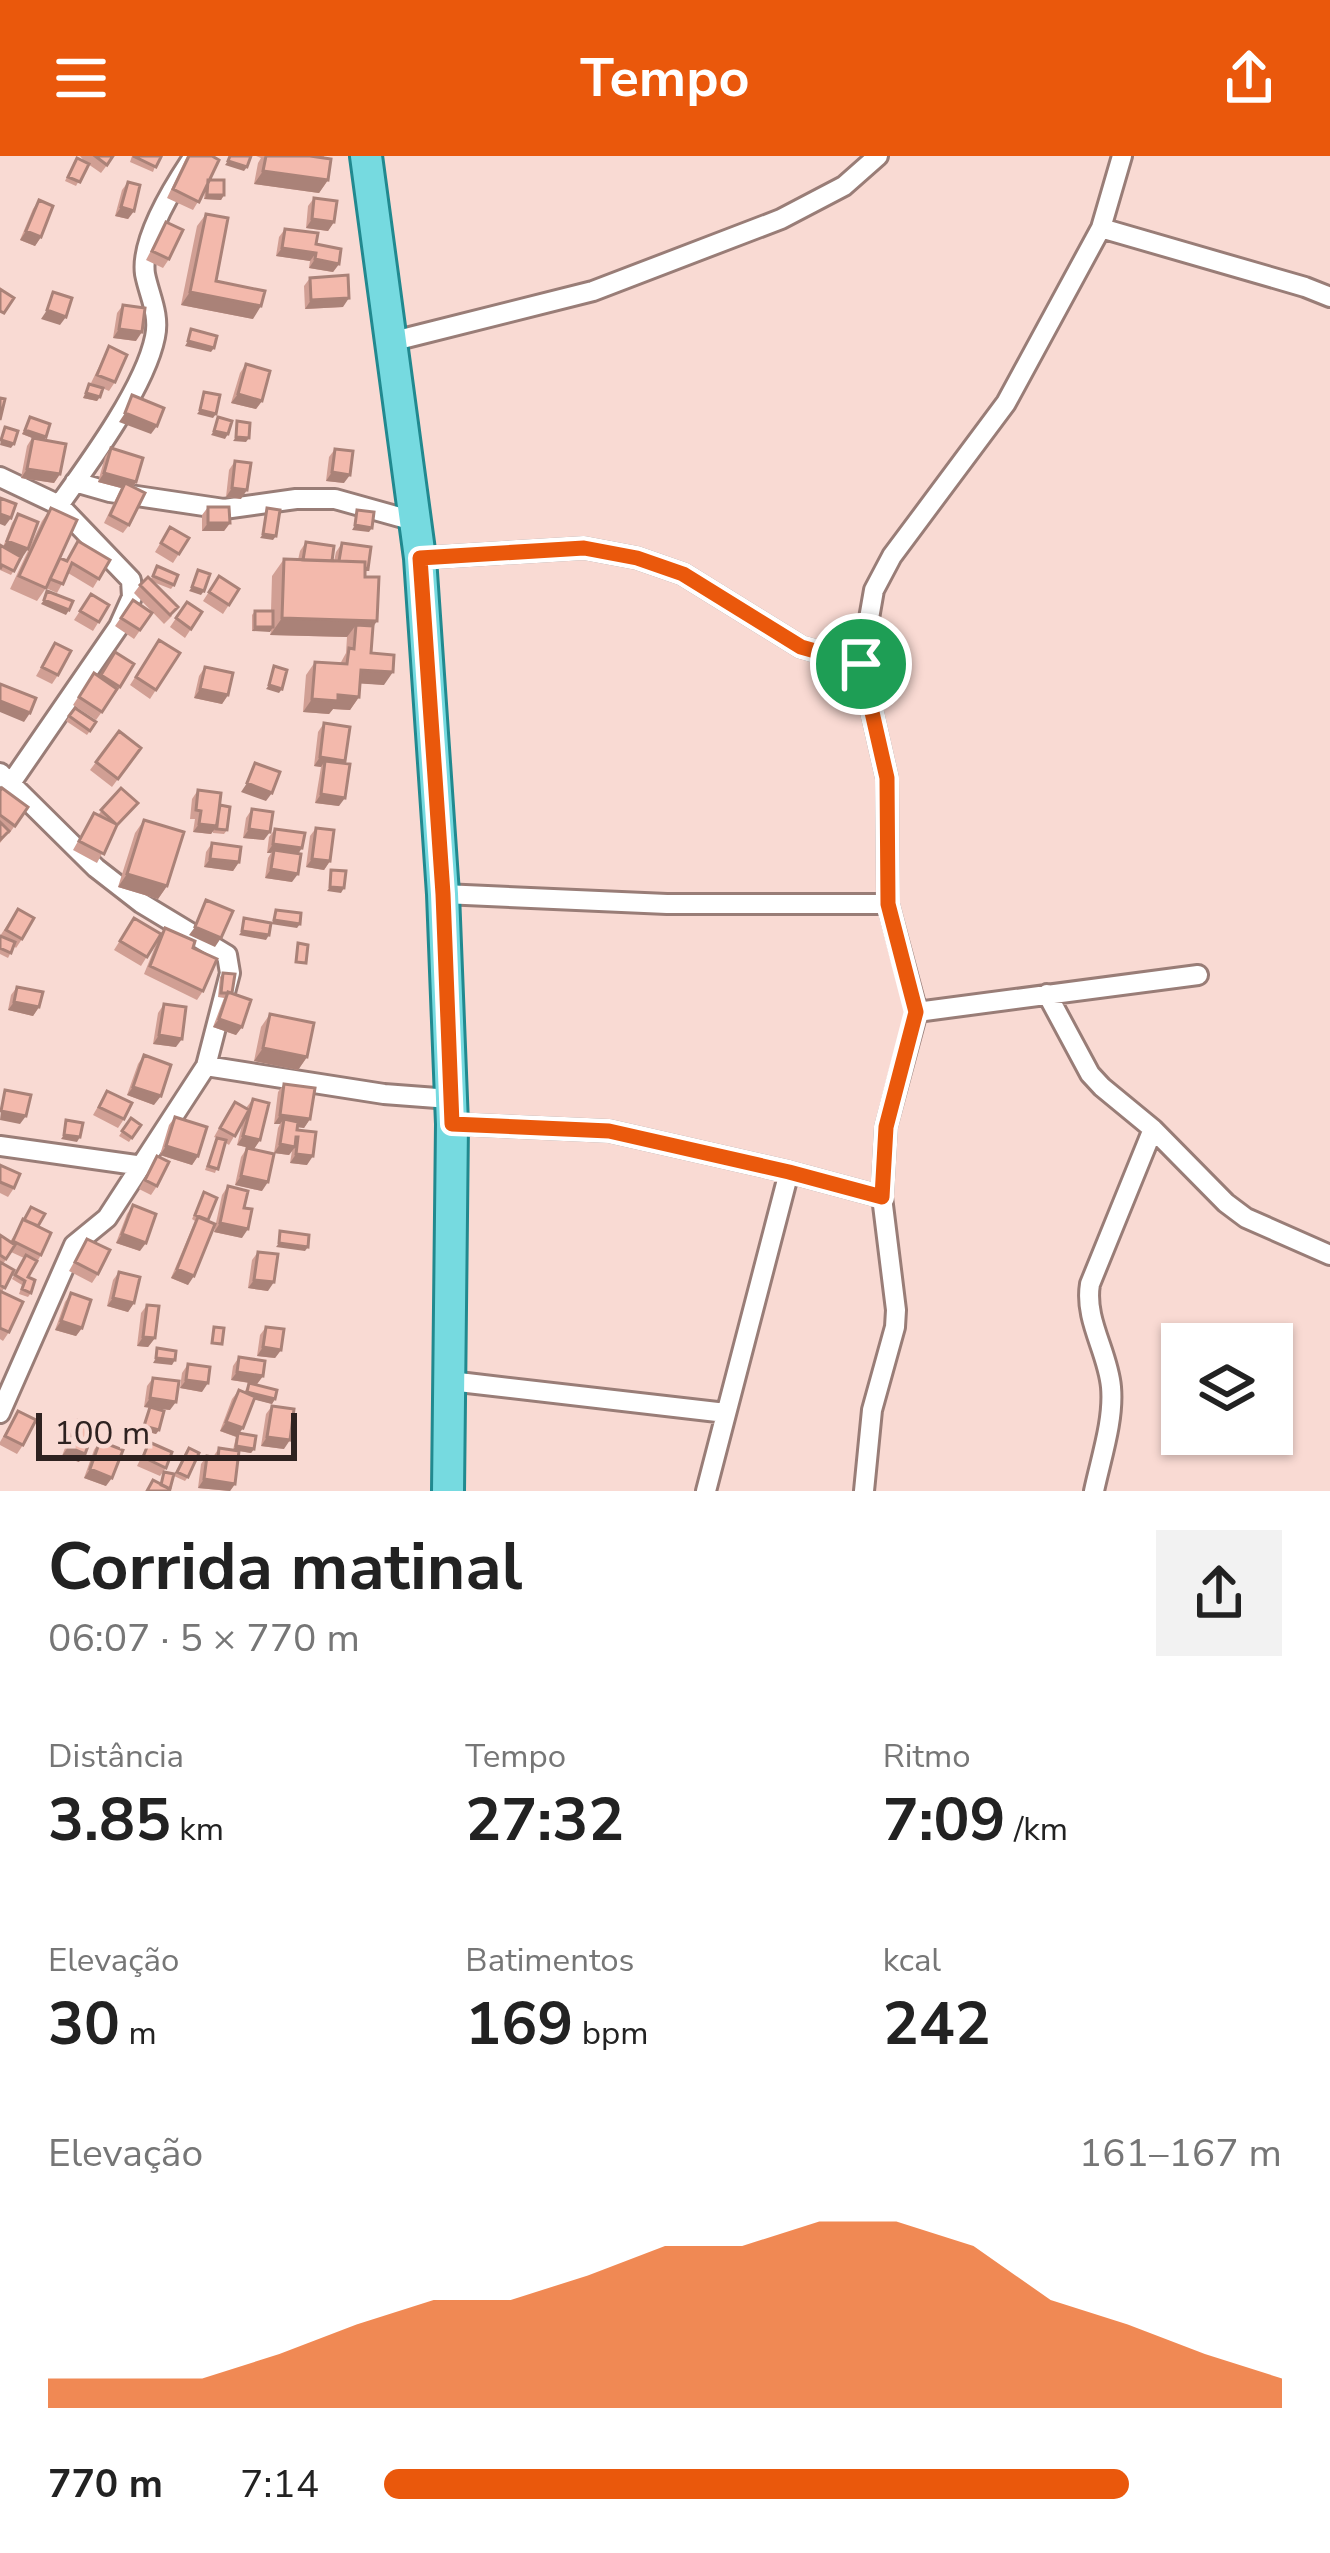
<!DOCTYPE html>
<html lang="pt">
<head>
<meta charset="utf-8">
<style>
	:root { --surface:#fff; --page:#f2f2f2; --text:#222; --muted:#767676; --accent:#ea580c }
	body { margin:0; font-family:"Nunito Sans",sans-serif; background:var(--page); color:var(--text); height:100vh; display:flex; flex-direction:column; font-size:45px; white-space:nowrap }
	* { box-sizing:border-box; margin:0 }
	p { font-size:39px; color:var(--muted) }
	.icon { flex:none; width:66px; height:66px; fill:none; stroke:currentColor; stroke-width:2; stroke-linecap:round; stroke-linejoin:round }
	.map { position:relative; height:1335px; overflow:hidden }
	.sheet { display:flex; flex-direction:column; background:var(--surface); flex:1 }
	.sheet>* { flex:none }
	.buttons { position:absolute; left:1161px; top:1167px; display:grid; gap:24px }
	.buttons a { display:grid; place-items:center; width:132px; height:132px; border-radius:0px; background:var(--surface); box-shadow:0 3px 9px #0004; font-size:60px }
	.scale { position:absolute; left:36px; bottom:30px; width:261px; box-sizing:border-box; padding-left:12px; border:6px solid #2e2220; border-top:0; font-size:33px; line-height:42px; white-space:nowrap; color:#2e2220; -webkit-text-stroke:9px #f9dad3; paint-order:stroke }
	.pin { position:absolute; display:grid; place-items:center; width:102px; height:102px; color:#fff; margin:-51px; border:6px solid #fff; border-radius:50%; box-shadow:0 3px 12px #0007 }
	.round { display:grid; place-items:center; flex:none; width:126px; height:126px; border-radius:0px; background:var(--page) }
	.summary { display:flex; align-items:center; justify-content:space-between; height:204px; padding:0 48px }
	h1 { font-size:66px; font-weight:700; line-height:90px }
	.stats { display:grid; grid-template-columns:repeat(3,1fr); gap:18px; height:204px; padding:12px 48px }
	.stats div { display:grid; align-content:center }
	.stats b { font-size:60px; font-weight:700 }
	.stats small { font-size:33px; font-weight:400 }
	.stats p { font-size:33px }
	.chart { height:336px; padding:24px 48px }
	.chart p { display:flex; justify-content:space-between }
	.chart svg { width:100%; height:216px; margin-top:12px; fill:var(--accent); opacity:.7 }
	ul { padding:0 48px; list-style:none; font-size:39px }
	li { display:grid; grid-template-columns:192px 144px 1fr; align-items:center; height:90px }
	li i { height:30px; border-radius:15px; background:var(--accent) }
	header { display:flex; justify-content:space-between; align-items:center; height:156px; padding:0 48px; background:var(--accent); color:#fff; font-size:54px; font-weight:700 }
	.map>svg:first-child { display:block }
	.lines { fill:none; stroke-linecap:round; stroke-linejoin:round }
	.minor-casing { stroke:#997d77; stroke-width:24 }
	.primary-casing { stroke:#21898f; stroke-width:36 }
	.minor { stroke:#fff; stroke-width:18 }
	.primary { stroke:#76dae0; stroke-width:30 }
	.wall { fill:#d19f94 }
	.shaded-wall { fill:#aa8278 }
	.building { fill:#f3b9ac; stroke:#aa8278; stroke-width:3 }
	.route-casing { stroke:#fff; stroke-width:24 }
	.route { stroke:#ea580c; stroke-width:15 }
</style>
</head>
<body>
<header><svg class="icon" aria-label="menu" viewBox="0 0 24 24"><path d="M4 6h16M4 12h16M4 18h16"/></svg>Tempo<svg class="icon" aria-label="share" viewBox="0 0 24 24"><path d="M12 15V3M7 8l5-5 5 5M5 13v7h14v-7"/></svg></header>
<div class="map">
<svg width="1330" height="1335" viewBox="0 0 1330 1335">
	<rect width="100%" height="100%" fill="#f9dad3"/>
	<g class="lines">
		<defs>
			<path id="minor" d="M1101,72L1305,131L1330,141
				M390,186L593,135L781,63L844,30L878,0
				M0,321L59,349
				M75,326L110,336L224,353L296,343H335L414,365
				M420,402L584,392L637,402L683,418L801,491L861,508
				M0,617L96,712L141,747L227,799L230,817L206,910
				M11,627L119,470L132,441L131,424L59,349C90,306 145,231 155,181C160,158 149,139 145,118C140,83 175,28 194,0
				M443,738L667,748H888
				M1047,838L1090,918L1102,931L1153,973L1226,1047L1246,1062L1330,1099
				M917,856L1198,819
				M452,968L609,975L789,1016L882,1041
				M0,990L143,1010
				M450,1225L726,1257
				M0,1257L74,1089L107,1062L206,910L384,938L450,943
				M706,1335L789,1016
				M864,1335L872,1254L895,1171L896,1154L882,1041L886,971L917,856L888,748L887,622L861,508L874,434L892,400L1006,247L1101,72L1122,0
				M1094,1335C1101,1302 1114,1264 1111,1231C1108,1196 1084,1164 1090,1128L1153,973"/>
			<path id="primary" d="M366,0L420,402L443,738L452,968L448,1335"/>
		</defs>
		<use href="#minor" class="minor-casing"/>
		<use href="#primary" class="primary-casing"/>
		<use href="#minor" class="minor"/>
		<use href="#primary" class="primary"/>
	</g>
	<path class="wall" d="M80,0H114L101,17L88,8L76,30L65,25L74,6H85Z
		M132,0H159L153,16L130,6Z
		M187,0H212L209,24L224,39L221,44L204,43L205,34L193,54L167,42Z
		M256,0H324L328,24L319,37L254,28L258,7L261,2Z
		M128,26L134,55L128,63L115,60L122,34Z
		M314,42L334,66L328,75L306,72L308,50Z
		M39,44L41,81L35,90L20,84L33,53Z
		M206,58L216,125L253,163L181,149L197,70Z
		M166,66L169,103L163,112L146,104Z
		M285,73L316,88L339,108L333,116L309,112L310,105L276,100L279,81Z
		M310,122L343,151L305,153L304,130Z
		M123,149L136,185L113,182L117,157Z
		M109,190L115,226L109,235L102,232L97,245L83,242L89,228L98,230L91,227Z
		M246,208L262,245L256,253L231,247L240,217Z
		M30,261L44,284L60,318L54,327L21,322L27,290L32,282L22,278Z
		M111,292L136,326L133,331L129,369L123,377L104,367L121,332L98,326L105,301Z
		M335,293L344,327L326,325L329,301Z
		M235,305L241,343L226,341L229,314Z
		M208,351L230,367L224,375H202V359Z
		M51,352L60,402L66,404H110L93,432L68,417L57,437L46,432L37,445L10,433L42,365Z
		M18,358L22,402L11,419L0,414L3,391L12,367Z
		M170,371L189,382L173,407L155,396Z
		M306,386L334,405L336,396L342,387L368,413L365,417L373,471L371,497L384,529L360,527L359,541L350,554L333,553L329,558L303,556L306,519L315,506L340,508L346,497L347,481L270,479L271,475H252V459L255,455H271L272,420L284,403L298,404L300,395Z
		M157,410L174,429L171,433L153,426L172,460L164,468L134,437L140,429L151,423Z
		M219,420L239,433L223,458L203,445Z
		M91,438L109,449L93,475L74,464Z
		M133,444L152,457L134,483L115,470Z
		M187,446L202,456L185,482L170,471Z
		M159,484L180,497L150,543L130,529Z
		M55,487L58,519L52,528L36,520Z
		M115,496L120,531L96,564L73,549L94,517L99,521Z
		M205,511L228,539L222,548L194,542L199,520Z
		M75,552L96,566L87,579L66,565Z
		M324,567L344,607L339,650L315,647L321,611L314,610L318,576Z
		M141,592L112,631L90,614L96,606Z
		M121,632L138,647L115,673L97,707L73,694L94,657L98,659Z
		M198,634L220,649L227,674L224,678L213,677V675L211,678L193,676L195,663H190L192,643Z
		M0,635L28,651L9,678L8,677L0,687Z
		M252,653L264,684L243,682L246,662Z
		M144,664L167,730L158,743L118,731L135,677Z
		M316,672L330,705L324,714L306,711L310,680Z
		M275,673L292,726L265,722L268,702L271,697H267L269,681Z
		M212,687L239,706L233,715L204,711L206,696Z
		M18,753L22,783L16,792L14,790L8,802L0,798V780Z
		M134,762L160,780L165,772L193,792L203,835L197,844L144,818L159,781L141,810L114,794Z
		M223,817L232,837L242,871L236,879L213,871L224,842L218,841L220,821Z
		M17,831L39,851L33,860L8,854L11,839Z
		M164,848L176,891L153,888L158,857Z
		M270,858L307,901L298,914L254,905L261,871Z
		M144,899L154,949L127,939L138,908Z
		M284,928L310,963L304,972L298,971L307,1009L290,1007L292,995L289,999L274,997L278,972L280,968H274L278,936Z
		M107,935L124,963L118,972L93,959Z
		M253,943L260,984L254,993L237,989L243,965L229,989L226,987L215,1017L205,1014L217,982L214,981L229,954L235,946L246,952Z
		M175,961L198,1000L192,1009L160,999L169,969Z
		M131,962L141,969L129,986L119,980Z
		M247,992L262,1035L235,1029L241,1001Z
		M157,1000V1030L151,1039L139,1033Z
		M0,1009L14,1032L8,1041L0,1037Z
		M228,1030L242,1082L214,1076L222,1039Z
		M204,1036L207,1065L188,1129L171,1122L195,1065L192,1063Z
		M133,1049L140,1095L116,1087L127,1058Z
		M24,1063L38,1070L41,1099L28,1121L31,1137L28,1141L19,1138L22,1129L12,1123L24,1102L11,1096L3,1108L14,1114L2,1136L9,1176L3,1185L0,1183V1079L10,1086Z
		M87,1083L98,1118L92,1127L69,1115Z
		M258,1096L268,1135L248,1132L252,1104Z
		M119,1116L134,1147L128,1156L107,1150L113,1124Z
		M71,1137L82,1172L76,1180L55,1174L65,1146Z
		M147,1149L155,1182L148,1191L137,1190L141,1157Z
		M266,1171L281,1194L275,1202L257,1200L260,1179Z
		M239,1201L263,1220L257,1228L275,1243L272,1248L254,1243L239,1277L254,1293L251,1297L239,1295L235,1328L230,1335L198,1332L201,1308L207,1300L213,1301L219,1292L233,1294L236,1281L220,1275L232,1243L239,1234L244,1237L249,1227L231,1224L233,1210Z
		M188,1208L202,1236L180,1232L182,1217Z
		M153,1222L170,1254L155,1252L159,1274L156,1278L141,1274L150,1252L144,1251L147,1230Z
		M272,1250L284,1293L261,1290L266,1258Z
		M18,1255L23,1289L17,1298L0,1289V1286Z
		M78,1264L79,1306L62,1300L72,1273Z
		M100,1285L106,1330L84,1322L94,1294Z
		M149,1286L166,1312L160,1320L137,1310Z
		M186,1296L188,1321L185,1325L174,1320Z"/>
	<path class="shaded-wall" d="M228,5L247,11L244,15L225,9Z
		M263,15L328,24L319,37L254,28Z
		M207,39H224L221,44L204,43Z
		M121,51L134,55L128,63L115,60Z
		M312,63L334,66L328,75L306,72Z
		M26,75L41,81L35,90L20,84Z
		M282,92L316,97L310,105L276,100Z
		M315,103L339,108L333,116L309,112Z
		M190,136L261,150L253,163L181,149Z
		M349,142L343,151L305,153L311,144Z
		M47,154L66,161L60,169L41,163Z
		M119,173L142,176L136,185L113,182Z
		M188,185L214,192L211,196L185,190Z
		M86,237L100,241L97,245L83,242Z
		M238,238L262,245L256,253L231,247Z
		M200,254L216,258L213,262L197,258Z
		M125,257L157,270L151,278L119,266Z
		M25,274L46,281L43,286L22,278Z
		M214,275L228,278L225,283L211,279Z
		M236,281L249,282L246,286L233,285Z
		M1,284L14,288L11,292L0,289Z
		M27,313L60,318L54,327L21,322Z
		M332,316L350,319L344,327L326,325Z
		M104,317L136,326L130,335L125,327L121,332L98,326Z
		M232,332L247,334L241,343L226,341Z
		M0,358L11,362L5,370L0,368Z
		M208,367H230L224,375H202Z
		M355,369L372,372L369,376L352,374Z
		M263,378L276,380L273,384L260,382Z
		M7,385L28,393L22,402L1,394Z
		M192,431L204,435L201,439L189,435Z
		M44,444L69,454L66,459L41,448Z
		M282,462L377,465L366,482L356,469L347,481L270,479Z
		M255,471H273L270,476L252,475Z
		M361,514L393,516L384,529L352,527Z
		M269,529L282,533L279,537L266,533Z
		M200,533L228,539L222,548L194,542Z
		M338,539L359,541L350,554L333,553L329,558L303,556L312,543Z
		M0,545L30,557L24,566L0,556Z
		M320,601L345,605L339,614L325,605L321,611L314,610Z
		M247,627L272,637L266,645L241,636Z
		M321,638L345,642L339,650L315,647Z
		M199,668L217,670L211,678L193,676Z
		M249,673L270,676L264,684L243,682Z
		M273,688L302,692L296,701L274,694L271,697H267Z
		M210,703L239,706L233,715L204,711Z
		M312,703L330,705L324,714L306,711Z
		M271,713L298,718L292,726L265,722Z
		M127,718L167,730L158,743L118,731Z
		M330,731L344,732L341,737L327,735Z
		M274,764L300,768L297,772L271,768Z
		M195,771L221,782L215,791L189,779Z
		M242,775L269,779L266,784L239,779Z
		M14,846L39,851L33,860L8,854Z
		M219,863L242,871L236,879L213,871Z
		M159,879L182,883L176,891L153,888Z
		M263,892L307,901L298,914L254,905Z
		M133,931L161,940L154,949L127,939Z
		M1,955L26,960L20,968L0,964Z
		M280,959L310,963L304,972L283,969L284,963L280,968H274Z
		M64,979L80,981L77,986L61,983Z
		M243,980L260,984L254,993L237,989Z
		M280,988L295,991L289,999L274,997Z
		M166,990L198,1000L192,1009L160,999Z
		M296,998L313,1000L307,1009L290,1007Z
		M241,1020L268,1026L262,1035L235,1029Z
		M220,1067L248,1073L242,1082L214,1076Z
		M122,1078L146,1087L140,1095L116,1087Z
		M279,1087L308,1091L305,1095L276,1091Z
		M177,1113L194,1120L188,1129L171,1122Z
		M254,1124L274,1126L268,1135L248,1132Z
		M113,1142L134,1147L128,1156L107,1150Z
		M61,1165L82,1172L76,1180L55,1174Z
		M143,1181L155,1182L148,1191L137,1190Z
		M263,1191L281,1194L275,1202L257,1200Z
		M156,1202L175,1204L172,1209L153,1207Z
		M237,1216L263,1220L257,1228L231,1224Z
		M186,1224L208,1227L202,1236L180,1232Z
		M247,1236L275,1243L272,1248L244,1241Z
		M150,1242L176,1246L170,1254L144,1251Z
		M226,1266L243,1272L237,1281L220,1275Z
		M144,1270L159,1274L156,1278L141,1274Z
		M267,1281L290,1284L284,1293L261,1290Z
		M236,1290L254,1293L251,1297L233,1294Z
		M68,1291L85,1298L79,1306L62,1300Z
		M90,1313L112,1322L106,1330L84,1322Z
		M204,1323L235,1328L230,1335L198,1332Z"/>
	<path class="building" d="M95,0H113L107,9Z
		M133,0H159L161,1L156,11Z
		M189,0H212L219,4L199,46L173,33Z
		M230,0H251L247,11L228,5Z
		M266,0H310L331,3L328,24L263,15Z
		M77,2L89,8L80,26L68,21Z
		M208,24H224V39H207Z
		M128,26L140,29L134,55L121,51Z
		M314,42L337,45L334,66L312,63Z
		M39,44L53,50L41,81L26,75Z
		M206,58L228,62L216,125L265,135L261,150L190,136Z
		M166,66L183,74L169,103L152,95Z
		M285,73L318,77L316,88L341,93L339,108L315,103L316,97L282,92Z
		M348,119L349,142L311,144L310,122Z
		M0,133L14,142L4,157L0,155Z
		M53,136L72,142L66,161L47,154Z
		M123,149L145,152L142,176L119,173Z
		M191,173L217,180L214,192L188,185Z
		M109,190L127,199L115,226L97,219Z
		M246,208L270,215L262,245L238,238Z
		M89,228L103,232L100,241L86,237Z
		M204,236L220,239L216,258L200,254Z
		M132,239L164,252L157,270L125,257Z
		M0,242L5,243L0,264Z
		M30,261L50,268L46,281L25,274Z
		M218,261L232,265L228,278L214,275Z
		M237,265L250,267L249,282L236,281Z
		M5,271L18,275L14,288L1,284Z
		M33,282L66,288L60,318L27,313Z
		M111,292L143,302L136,326L104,317Z
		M335,293L353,295L350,319L332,316Z
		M235,305L251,307L247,334L232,332Z
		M125,327L145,337L129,369L110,359Z
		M0,342L16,348L11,362L0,358Z
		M208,351H229L230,367H208Z
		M51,352L77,364L46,432L19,420Z
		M267,352L280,354L276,380L263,378Z
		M357,354L374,356L372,372L355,369Z
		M18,358L38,366L28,393L7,385Z
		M170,371L189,382L179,398L161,387Z
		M78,385L110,404L99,423L72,407L63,428L50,423L60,402L67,405Z
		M306,386L334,390L332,405L303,404Z
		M342,387L371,391L368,413L365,412V406L339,405Z
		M0,389L21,401L14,415L2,409L0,413Z
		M284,403L365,406V421H379L377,465L282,462Z
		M157,410L178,419L174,429L153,420Z
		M198,414L210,418L204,435L192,431Z
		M219,420L239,433L229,449L209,436Z
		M148,421L178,451L170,459L140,429Z
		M47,435L73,445L69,454L44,444Z
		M91,438L109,449L99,466L80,455Z
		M133,444L152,457L140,474L121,462Z
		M187,446L202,456L191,473L176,462Z
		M255,455H273V471H255Z
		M356,469L373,470L371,497L394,499L393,516L361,514L359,541L338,539V545L312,543L315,506L347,508L349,492L354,493Z
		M159,484L180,497L156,534L136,521Z
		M55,487L71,495L58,519L42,511Z
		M115,496L134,508L120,531L101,519Z
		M274,510L287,514L282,533L269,529Z
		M205,511L233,517L228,539L200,533Z
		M94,517L117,533L102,556L79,541Z
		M0,528L36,542L30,557L0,545Z
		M75,552L96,566L90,575L69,560Z
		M324,567L350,571L345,605L320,601Z
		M119,575L141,592L118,623L96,606Z
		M325,605L350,608L345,642L321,638Z
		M255,607L280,616L272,637L247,627Z
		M2,632L28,651L15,670L0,659V635Z
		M121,632L138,647L117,669L104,698L79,685L94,657L116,668L101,654Z
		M198,634L221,637L217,670L199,668L201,655L196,654Z
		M220,649L230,651L227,674L216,673Z
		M252,653L273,656L270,676L249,673Z
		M144,664L184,676L167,730L127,718Z
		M0,666L9,675L0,684Z
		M316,672L334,674L330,705L312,703Z
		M275,673L305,677L302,692L273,688Z
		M212,687L241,691L239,706L210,703Z
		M274,694L301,698L298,718L271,713Z
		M331,714L346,715L344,732L330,731Z
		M206,744L233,755L221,782L195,771Z
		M18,753L34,762L22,783L6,774Z
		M276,754L301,757L300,768L274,764Z
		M134,762L161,778L147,801L120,785Z
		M244,762L271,767L269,779L242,775Z
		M165,772L195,785L193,792L217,803L203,835L150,810Z
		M0,780L15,786L11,797L0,792Z
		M298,787L308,789L306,807L296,806Z
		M223,817L235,818L232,837H221Z
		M17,831L43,836L39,851L14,846Z
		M228,836L251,844L242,871L219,863Z
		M164,848L186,851L182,883L159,879Z
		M270,858L314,867L307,901L263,892Z
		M144,899L171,909L161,940L133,931Z
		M284,928L315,932L310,963L280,959Z
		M5,934L31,939L26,960L1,955Z
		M107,935L132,947L124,963L99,951Z
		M253,943L269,947L260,984L243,980Z
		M235,946L249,954L235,980L220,972Z
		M175,961L207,971L198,1000L166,990Z
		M131,962L141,969L132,982L122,975Z
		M284,963L298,966L297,974L316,976L313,1000L296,998L298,981H296L295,991L280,988Z
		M66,964L83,967L80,981L64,979Z
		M217,982L226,984L218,1013L208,1010Z
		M247,992L274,998L268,1026L241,1020Z
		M157,1000L169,1006L157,1030L145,1024Z
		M0,1009L20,1018L14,1032L0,1026Z
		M228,1030L248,1035L244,1052L252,1053L248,1073L220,1067Z
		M204,1036L217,1042L208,1064L195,1059Z
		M133,1049L156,1058L146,1087L122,1078Z
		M31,1051L45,1058L38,1070L24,1064Z
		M198,1061L215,1068L194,1120L177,1113Z
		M23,1063L51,1077L41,1099L13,1085Z
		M280,1075L309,1079L308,1091L279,1087Z
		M0,1079L15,1089L6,1103L0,1099Z
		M87,1083L110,1094L98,1118L75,1106Z
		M258,1096L278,1098L274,1126L254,1124Z
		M26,1099L37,1105L28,1121L35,1124L31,1137L22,1133L25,1125L15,1119Z
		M0,1106L14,1114L5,1132L0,1129Z
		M119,1116L140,1121L134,1147L113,1142Z
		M0,1135L23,1146L9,1176L0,1172Z
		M71,1137L91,1144L82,1172L61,1165Z
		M147,1149L159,1150L155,1182L143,1181Z
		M214,1171L224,1172L222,1188L212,1187Z
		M266,1171L284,1173L281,1194L263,1191Z
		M157,1192L176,1195L175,1204L156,1202Z
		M239,1201L265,1205L263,1220L237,1216Z
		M188,1208L210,1211L208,1227L186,1224Z
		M153,1222L179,1225L176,1246L150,1242Z
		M249,1227L277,1234L275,1243L247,1236Z
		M239,1234L255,1241L243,1272L226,1266Z
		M272,1250L294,1253L290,1284L267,1281Z
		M150,1251L164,1255L159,1274L144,1270Z
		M18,1255L36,1264L23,1289L5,1280Z
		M78,1264L95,1271L85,1298L68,1291Z
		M238,1277L256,1280L254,1293L236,1290Z
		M100,1285L123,1294L112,1322L90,1313Z
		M149,1286L172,1296L166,1312L143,1301Z
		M189,1292L199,1297L188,1321L177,1316Z
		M219,1292L239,1295L235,1328L204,1323L207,1300L218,1302Z
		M164,1316L174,1318L170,1333L161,1329Z
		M153,1324L170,1333L169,1335H147Z"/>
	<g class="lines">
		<defs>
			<path id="route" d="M584,392L637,402L683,418L801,491L861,508L887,622L888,748L916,856L886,971L882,1041L789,1016L609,975L452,968L443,738L420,402Z"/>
		</defs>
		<use href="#route" class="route-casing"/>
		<use href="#route" class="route"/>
	</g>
</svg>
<div class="buttons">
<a><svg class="icon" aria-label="layers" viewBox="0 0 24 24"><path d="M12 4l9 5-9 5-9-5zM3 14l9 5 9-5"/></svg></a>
</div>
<div class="scale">100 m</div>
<div class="pin" style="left:861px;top:508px;background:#1e9e55"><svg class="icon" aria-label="arrive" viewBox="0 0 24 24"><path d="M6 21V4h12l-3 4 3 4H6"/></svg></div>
</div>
<section class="sheet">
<div class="summary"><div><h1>Corrida matinal</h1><p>06:07 · 5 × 770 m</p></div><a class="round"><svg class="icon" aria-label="share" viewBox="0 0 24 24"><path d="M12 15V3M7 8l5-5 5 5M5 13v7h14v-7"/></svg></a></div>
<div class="stats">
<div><p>Distância</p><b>3.85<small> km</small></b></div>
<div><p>Tempo</p><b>27:32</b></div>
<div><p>Ritmo</p><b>7:09<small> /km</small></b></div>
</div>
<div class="stats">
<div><p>Elevação</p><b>30<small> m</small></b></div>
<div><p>Batimentos</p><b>169<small> bpm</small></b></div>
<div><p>kcal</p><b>242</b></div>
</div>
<div class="chart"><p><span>Elevação</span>161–167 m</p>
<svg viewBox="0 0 160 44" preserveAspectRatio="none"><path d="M0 44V38L10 38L20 38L30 33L40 27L50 22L60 22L70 17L80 11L90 11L100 6L110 6L120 11L130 22L140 27L150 33L160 38V44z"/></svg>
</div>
<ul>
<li><b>770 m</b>7:14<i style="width:83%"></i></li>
</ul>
</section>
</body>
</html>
